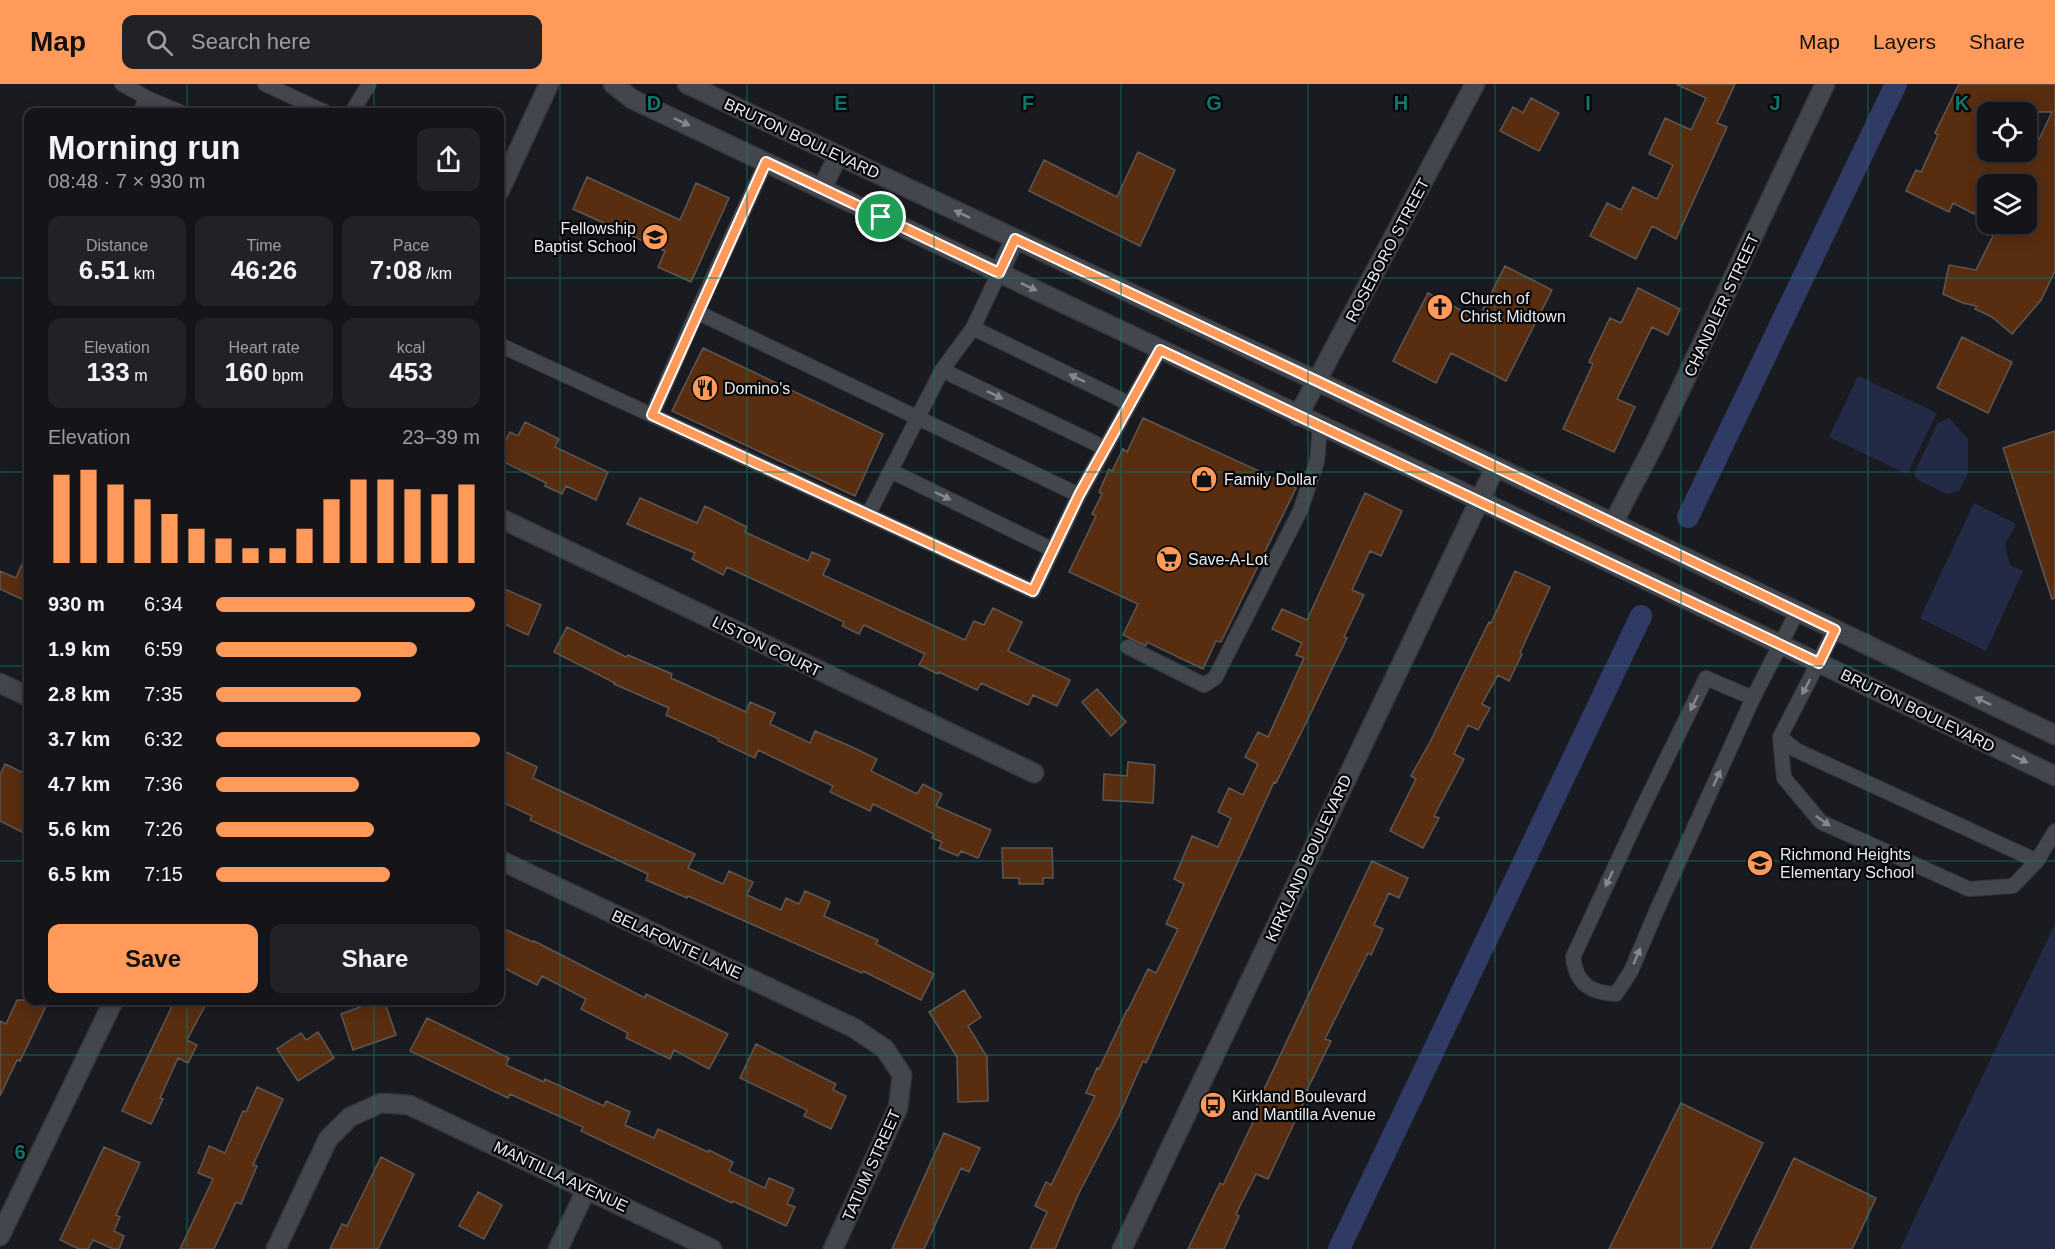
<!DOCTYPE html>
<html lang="en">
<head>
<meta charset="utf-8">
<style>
	:root { --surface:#141419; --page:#212126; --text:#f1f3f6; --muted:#9d9ea2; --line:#333338; --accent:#ff9a5b }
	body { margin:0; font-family:Helvetica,sans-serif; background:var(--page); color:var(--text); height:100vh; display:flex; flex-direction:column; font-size:22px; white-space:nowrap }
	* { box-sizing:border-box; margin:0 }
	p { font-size:20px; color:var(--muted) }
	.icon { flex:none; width:33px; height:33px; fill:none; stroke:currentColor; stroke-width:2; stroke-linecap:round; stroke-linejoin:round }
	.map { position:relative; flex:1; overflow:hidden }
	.sheet { position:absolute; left:24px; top:24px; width:480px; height:897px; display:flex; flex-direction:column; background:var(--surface); border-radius:12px; box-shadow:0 3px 15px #0003,0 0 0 2px var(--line) }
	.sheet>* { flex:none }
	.buttons { position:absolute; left:1977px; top:18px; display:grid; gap:12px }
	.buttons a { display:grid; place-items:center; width:60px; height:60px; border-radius:12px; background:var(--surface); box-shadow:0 3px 15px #0003,0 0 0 2px var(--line); font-size:30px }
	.pin { position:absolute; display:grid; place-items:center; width:51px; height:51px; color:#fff; margin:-26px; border:3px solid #fff; border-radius:50%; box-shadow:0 2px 6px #0007 }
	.round { display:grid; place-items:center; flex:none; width:63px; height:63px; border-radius:12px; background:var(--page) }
	.headline { display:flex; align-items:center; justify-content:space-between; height:102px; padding:0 24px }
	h1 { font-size:33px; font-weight:600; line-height:45px }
	.figures { display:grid; grid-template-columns:repeat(3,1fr); gap:9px; height:102px; padding:6px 24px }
	.figures div { display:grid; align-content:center; border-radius:12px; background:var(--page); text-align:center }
	.figures b { font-size:26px; font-weight:600 }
	.figures small { font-size:16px; font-weight:400 }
	.figures p { font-size:16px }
	.chart { height:168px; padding:12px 24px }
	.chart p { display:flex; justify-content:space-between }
	.chart svg { width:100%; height:108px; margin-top:6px; stroke:var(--accent); stroke-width:6 }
	.primary-button { display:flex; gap:12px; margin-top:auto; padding:12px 24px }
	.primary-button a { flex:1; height:69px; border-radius:12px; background:var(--accent); color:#111; font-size:24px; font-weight:600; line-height:69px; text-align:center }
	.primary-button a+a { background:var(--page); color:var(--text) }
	ul { padding:0 24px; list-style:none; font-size:20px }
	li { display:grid; grid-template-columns:96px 72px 1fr; align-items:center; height:45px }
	li i { height:15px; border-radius:8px; background:var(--accent) }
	header { display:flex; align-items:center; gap:36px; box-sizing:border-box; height:84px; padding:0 30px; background:var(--accent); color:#111 }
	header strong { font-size:28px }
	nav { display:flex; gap:33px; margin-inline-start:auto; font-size:21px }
	.search { width:420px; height:54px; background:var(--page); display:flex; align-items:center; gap:15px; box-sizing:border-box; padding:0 21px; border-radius:12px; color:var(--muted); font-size:22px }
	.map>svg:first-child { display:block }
	.green { fill:#232a46 }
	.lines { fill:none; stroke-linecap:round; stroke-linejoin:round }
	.canal { stroke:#303b65; stroke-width:22 }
	.building { fill:#582d10; stroke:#5e5753; stroke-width:1.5; fill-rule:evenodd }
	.service-casing { stroke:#37383c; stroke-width:16 }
	.minor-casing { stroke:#37383c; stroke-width:21 }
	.tertiary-casing { stroke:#37383c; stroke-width:21 }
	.service { stroke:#44464d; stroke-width:14 }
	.minor { stroke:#44464d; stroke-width:18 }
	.tertiary { stroke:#44464d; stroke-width:18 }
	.oneway { fill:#86888e }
	.route-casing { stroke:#fff; stroke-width:12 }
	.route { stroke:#ff9a5b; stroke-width:8 }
	.grid { fill:none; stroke:#0f766e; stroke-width:1.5; stroke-opacity:0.55 }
	.labels { text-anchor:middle; stroke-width:4.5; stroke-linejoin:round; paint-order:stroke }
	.street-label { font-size:16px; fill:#e9ebef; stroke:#060608 }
	.poi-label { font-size:16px; fill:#e9ebef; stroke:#060608; text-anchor:start }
	.grid-label { font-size:20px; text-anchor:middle; font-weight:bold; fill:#0f766e; stroke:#060608; stroke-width:4.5; stroke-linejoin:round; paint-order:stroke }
</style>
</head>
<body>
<header>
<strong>Map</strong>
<div class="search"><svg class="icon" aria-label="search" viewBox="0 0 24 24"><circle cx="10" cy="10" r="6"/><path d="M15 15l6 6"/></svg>Search here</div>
<nav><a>Map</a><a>Layers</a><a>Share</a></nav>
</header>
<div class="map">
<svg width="2055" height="1165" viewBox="0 0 2055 1165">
	<rect width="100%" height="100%" fill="#1a1b21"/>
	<path class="green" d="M1858,292L1937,329L1907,390L1829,353Z
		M1949,334L1968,355V390L1959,407L1947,410L1918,396L1914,390L1937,340Z
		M1974,419L2016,440L2005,460L2010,481L2023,487L1986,567L1920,534Z
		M2055,840V1165H1900Z"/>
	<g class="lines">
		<path class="canal" d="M1688,433L1896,0
			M1339,1165L1641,532"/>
	</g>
	<path class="building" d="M1676,0H1735L1717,39L1727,43L1676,155L1652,142L1636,175L1590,152L1607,119L1621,126L1633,103L1657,115L1673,81L1649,70L1665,34L1691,46L1706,14Z
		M1959,0H2055V187L2041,216L2012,250L1992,233L1975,225L1977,222L1963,219L1943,210L1949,181L1976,186L1999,140H2026V100H1988L1974,130L1953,119L1949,128L1906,107L1916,86L1921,88L1938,51L1935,49ZM1988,28H2052L2033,68H1988Z
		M1531,14L1559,29L1539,67L1500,47L1513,23L1523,29Z
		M1138,68L1175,86L1140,162L1029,107L1044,76L1117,113Z
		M587,93L680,136L696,99L729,114L691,198L658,183L665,167L573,125Z
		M1505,182L1552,206L1506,297L1451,269L1436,299L1393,277L1428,209L1478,235Z
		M1638,204L1680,225L1668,251L1652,243L1617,315L1635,323L1614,368L1563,345L1593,280L1589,278L1610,234L1621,239Z
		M1962,253L2012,278L1988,329L1937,304Z
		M703,264L883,350L855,412L672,327Z
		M1143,334L1296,404L1221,558L1216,557L1203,585L1147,558L1146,562L1123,551L1138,520L1069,488L1096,432L1092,430L1102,410L1099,408L1109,385L1112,387L1123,365L1127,368Z
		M525,338L559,355L555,363L608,388L596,416L566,402L562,410L545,402L546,399L500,376V368L510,348L518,352Z
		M2055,347V514L2052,515L2003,364Z
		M1365,409L1402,427L1381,472L1370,467L1352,506L1364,511L1344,553L1347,554L1305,641L1276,699L1274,698L1146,979L1143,977L1118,1034L1078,1111L1055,1165H1030L1047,1128L1035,1122L1046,1098L1051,1101L1095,1012L1086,1009L1097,984L1099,985L1127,926H1128L1148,885L1156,889L1178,845L1166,840L1184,800L1174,795L1192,752L1218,763L1231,734L1218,728L1229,704L1243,711L1258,680L1245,673L1258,648L1268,653L1304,574L1296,571L1302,559L1272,545L1282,525L1307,536Z
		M640,414L697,439L705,422L747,443L745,448L808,477L812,468L830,476L823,491L965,556L974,537L984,541L993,524L1022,538L1008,567L1070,596L1057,622L1033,611L1028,621L981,599L977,606L939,588L938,590L919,581L925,570L864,541L859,550L842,542L844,538L727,483L723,491L692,475L695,469L627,440Z
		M28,466V518L0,505V487L16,494Z
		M1515,487L1550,503L1520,569L1522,570L1509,597L1498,591L1482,620L1490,624L1478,646L1468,641L1454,670L1464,675L1434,732L1439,734L1423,764L1390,747L1416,695L1411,692L1430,658L1489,538L1491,539Z
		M500,503L541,521L528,551L500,538Z
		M567,543L626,573L628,571L672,590L671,594L746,628L750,618L775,629L770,640L810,659L815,647L852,663L877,675L871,687L917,710L923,700L942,710L936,722L991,746L978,774L961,767L958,772L939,764L942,758L932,754L934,750L873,720L870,727L830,708L833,702L758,666L755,674L718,657L719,655L666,631L669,624L614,600L615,599L554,568Z
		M1097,605L1126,638L1111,652L1082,618Z
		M500,665L537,683L533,694L695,770L688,784L723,800L729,787L753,798L747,811L781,826L786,814L799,820L805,807L830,818L824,832L878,856L876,860L934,890L921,916L863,887L862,889L688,812L687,814L646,796L648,790L530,736L532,732L500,717Z
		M1128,678L1155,681L1153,719L1103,716L1104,690L1127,692Z
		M5,680L28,691V751L0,737V691Z
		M1002,764H1052L1053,794H1043V800H1019V794H1003Z
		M1372,777L1408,794L1399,814L1389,809L1374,841L1383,845L1371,871L1368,869L1325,955L1331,957L1307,1006L1309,1007L1289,1050L1268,1095L1256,1090L1236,1130L1239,1132L1224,1165H1188L1220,1099L1223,1101L1255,1034L1251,1033Z
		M500,843L533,858L534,857L645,914L646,910L728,950L709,985L674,966L670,975L626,954L628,949L581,925L586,915L542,892L537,901L500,882Z
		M964,906L981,933L968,942L987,973L988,1017L958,1018L957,973L929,928Z
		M17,916H49L20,977L17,976L0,1012V937L6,940Z
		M175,916H208L187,956L197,961L188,979L178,974L160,1014L163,1015L151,1040L122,1027Z
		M379,916H384L396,951L353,966L341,930Z
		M427,934L509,974L506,981L544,998L545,995L604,1022L606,1017L630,1028L625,1041L654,1054L658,1045L708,1068L709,1066L733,1078L729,1087L765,1104L769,1094L794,1105L787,1120L795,1123L786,1142L733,1117L732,1119L581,1047L583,1043L510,1010L508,1014L410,967Z
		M318,948L334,974L298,997L277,965L301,949L306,956Z
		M756,960L836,1000L833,1006L846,1012L831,1045L804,1032L807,1026L740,994Z
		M257,1003L283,1015L253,1081L257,1082L241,1120L236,1118L214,1165H180L213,1095L198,1089L209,1062L225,1069L243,1027L246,1028Z
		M1681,1019L1763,1059L1711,1165H1609Z
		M944,1049L980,1064L969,1088L961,1084L924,1165H892Z
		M104,1063L140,1079L116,1131L120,1133L114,1147L124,1152L119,1165H113L93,1156L88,1165H79L60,1156Z
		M381,1073L414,1090L378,1165H330L342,1140L347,1142Z
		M1794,1074L1876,1114L1852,1165H1750Z
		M478,1108L502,1121L484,1155L459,1142Z"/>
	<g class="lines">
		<defs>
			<path id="service" d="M122,0L147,14L140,28
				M265,0L325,28
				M147,14L180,28
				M352,28L369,0
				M766,78L697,228L1079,411L1160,266
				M973,244L1130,320
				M500,261L1033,507L1079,411
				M942,286L1105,364
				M652,331L697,228
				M891,387L1053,466
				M868,431L942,286L973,244L999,189
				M1835,546L1780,653L1784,694L1821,738L1969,805L2013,802L2037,777L2055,747
				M1128,563L1204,601L1215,594L1300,427L1317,378L1320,342
				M1753,614L1706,594L1641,727L1573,873C1576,900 1591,909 1616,910L1631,887L1656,828L1753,614L1797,528
				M1780,653L1796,666L2037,777"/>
			<path id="minor" d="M500,106L549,0
				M1298,332L1475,0
				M500,434L1034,689
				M1613,439L1655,359L1825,0
				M0,599L25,611
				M500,776L854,944L885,965L902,991L898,1024L833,1165
				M0,1152L114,916
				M276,1165L328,1055L350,1033L381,1019L409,1021L712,1165
				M558,1165L587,1104"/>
			<path id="tertiary" d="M613,0L632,15L1479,416L2055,692
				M687,0L1317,297L2055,651
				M822,105L838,71
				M999,189L1015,155
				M1122,1165L1495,384"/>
		</defs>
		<use href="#service" class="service-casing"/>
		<use href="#minor" class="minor-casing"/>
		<use href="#tertiary" class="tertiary-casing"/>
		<use href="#service" class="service"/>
		<use href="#minor" class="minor"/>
		<use href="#tertiary" class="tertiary"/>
	</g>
	<defs><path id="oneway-solid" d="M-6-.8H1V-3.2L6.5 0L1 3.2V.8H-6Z" transform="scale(1.5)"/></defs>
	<g class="oneway">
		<use href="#oneway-solid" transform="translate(682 38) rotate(25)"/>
		<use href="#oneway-solid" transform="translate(962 130) rotate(-155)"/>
		<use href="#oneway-solid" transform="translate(1029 203) rotate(25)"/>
		<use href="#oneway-solid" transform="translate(1077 294) rotate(-154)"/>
		<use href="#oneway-solid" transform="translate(995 311) rotate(26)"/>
		<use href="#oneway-solid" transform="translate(943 412) rotate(26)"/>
		<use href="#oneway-solid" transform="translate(1806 603) rotate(118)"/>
		<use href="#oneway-solid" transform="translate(1983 617) rotate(-154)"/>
		<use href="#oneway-solid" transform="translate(1694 619) rotate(116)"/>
		<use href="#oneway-solid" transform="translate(2020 675) rotate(26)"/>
		<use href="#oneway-solid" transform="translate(1717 694) rotate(-65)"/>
		<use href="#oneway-solid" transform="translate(1823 737) rotate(35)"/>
		<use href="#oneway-solid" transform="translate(1609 795) rotate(115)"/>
		<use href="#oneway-solid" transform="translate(1637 872) rotate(-67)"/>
	</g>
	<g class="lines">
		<defs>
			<path id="route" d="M766,78L999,189L1015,155L1317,297L1835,546L1819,579L1160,266L1079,411L1033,507L652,331Z"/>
		</defs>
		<use href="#route" class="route-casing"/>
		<use href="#route" class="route"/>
	</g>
	<path class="grid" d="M187,0V28M374,0V28M560,0V1165M747,0V1165M934,0V1165M1121,0V1165M1308,0V1165M1495,0V1165M1681,0V1165M1868,0V1165M0,194H28M500,194H2055M0,388H28M500,388H2055M0,582H28M500,582H2055M0,777H28M500,777H2055M187,916V1165M374,916V1165M0,971H2055"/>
	<defs>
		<symbol id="school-disc" viewBox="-11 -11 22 22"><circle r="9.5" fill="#ff9a5b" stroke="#060608"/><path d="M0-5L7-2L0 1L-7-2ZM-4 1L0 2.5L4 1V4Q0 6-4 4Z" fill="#111"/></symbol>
		<symbol id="church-disc" viewBox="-11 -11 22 22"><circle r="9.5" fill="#ff9a5b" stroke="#060608"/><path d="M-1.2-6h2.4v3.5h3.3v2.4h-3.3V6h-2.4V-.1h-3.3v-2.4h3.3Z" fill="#111"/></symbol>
		<symbol id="restaurant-disc" viewBox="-11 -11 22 22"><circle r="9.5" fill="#ff9a5b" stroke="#060608"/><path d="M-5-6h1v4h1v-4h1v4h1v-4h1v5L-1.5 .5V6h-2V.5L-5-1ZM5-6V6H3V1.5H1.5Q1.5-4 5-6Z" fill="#111"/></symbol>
		<symbol id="shop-disc" viewBox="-11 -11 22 22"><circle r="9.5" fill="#ff9a5b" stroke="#060608"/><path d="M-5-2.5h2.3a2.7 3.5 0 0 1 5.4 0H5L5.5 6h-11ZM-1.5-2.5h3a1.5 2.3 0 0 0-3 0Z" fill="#111"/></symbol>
		<symbol id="supermarket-disc" viewBox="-11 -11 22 22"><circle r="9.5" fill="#ff9a5b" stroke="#060608"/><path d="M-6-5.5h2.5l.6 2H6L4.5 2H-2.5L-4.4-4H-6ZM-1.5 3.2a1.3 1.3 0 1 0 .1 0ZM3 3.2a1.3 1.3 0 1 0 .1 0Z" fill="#111"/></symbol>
		<symbol id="bus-disc" viewBox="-11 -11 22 22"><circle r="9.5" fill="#ff9a5b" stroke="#060608"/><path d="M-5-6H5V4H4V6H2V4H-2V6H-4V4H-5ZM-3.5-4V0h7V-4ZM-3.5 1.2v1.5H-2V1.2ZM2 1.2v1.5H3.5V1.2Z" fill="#111"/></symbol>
	</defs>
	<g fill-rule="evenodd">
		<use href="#school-disc" x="640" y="138" width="30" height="30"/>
		<use href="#church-disc" x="1425" y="208" width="30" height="30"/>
		<use href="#restaurant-disc" x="690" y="289" width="30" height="30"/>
		<use href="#shop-disc" x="1189" y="380" width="30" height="30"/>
		<use href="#supermarket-disc" x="1154" y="460" width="30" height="30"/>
		<use href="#school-disc" x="1745" y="764" width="30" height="30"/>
		<use href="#bus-disc" x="1198" y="1006" width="30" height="30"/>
	</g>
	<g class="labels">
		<g class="street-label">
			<text transform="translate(802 54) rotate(25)" y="6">BRUTON BOULEVARD</text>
			<text transform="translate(1387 166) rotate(-62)" y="6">ROSEBORO STREET</text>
			<text transform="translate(1721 221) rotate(-65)" y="6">CHANDLER STREET</text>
			<text transform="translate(767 562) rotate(26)" y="6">LISTON COURT</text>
			<text transform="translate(1918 626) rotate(26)" y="6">BRUTON BOULEVARD</text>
			<text transform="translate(1308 774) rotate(-65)" y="6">KIRKLAND BOULEVARD</text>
			<text transform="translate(677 860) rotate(25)" y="6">BELAFONTE LANE</text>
			<text transform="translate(871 1081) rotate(-66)" y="6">TATUM STREET</text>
			<text transform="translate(561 1092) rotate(25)" y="6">MANTILLA AVENUE</text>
		</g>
		<g class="poi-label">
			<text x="636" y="150" text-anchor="end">Fellowship<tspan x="636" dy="18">Baptist School</tspan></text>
			<text x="1460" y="220">Church of<tspan x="1460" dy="18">Christ Midtown</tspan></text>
			<text x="724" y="310">Domino's</text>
			<text x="1224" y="401">Family Dollar</text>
			<text x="1188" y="481">Save-A-Lot</text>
			<text x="1780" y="776">Richmond Heights<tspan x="1780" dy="18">Elementary School</tspan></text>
			<text x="1232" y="1018">Kirkland Boulevard<tspan x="1232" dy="18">and Mantilla Avenue</tspan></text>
		</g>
	</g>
	<g class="grid-label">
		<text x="654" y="26">D</text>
		<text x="841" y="26">E</text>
		<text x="1028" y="26">F</text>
		<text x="1214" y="26">G</text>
		<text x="1401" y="26">H</text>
		<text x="1588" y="26">I</text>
		<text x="1775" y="26">J</text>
		<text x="1962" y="26">K</text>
		<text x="20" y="1075">6</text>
	</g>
</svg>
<div class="buttons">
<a><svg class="icon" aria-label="locate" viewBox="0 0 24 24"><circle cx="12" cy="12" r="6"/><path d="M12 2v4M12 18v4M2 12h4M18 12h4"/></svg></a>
<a><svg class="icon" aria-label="layers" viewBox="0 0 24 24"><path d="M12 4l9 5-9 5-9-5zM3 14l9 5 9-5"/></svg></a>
</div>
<div class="pin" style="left:881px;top:133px;background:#1e9e55"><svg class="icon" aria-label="arrive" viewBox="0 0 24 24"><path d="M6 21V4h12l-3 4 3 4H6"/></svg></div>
<section class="sheet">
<div class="headline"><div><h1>Morning run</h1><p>08:48 · 7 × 930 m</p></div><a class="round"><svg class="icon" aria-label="share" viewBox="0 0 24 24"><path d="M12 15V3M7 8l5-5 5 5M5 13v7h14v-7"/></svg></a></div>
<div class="figures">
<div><p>Distance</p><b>6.51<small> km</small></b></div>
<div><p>Time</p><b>46:26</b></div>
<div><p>Pace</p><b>7:08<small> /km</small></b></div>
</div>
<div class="figures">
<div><p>Elevation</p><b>133<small> m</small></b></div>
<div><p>Heart rate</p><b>160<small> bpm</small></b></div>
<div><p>kcal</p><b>453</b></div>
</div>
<div class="chart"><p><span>Elevation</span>23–39 m</p>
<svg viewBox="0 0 160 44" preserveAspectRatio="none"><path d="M5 44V8M15 44V6M25 44V12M35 44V18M45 44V24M55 44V30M65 44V34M75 44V38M85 44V38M95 44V30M105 44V18M115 44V10M125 44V10M135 44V14M145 44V16M155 44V12"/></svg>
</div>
<ul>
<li><b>930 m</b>6:34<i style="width:98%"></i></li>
<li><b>1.9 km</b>6:59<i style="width:76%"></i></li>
<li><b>2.8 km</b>7:35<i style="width:55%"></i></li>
<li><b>3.7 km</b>6:32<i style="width:100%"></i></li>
<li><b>4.7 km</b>7:36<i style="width:54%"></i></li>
<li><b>5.6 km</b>7:26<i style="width:60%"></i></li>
<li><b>6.5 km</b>7:15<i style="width:66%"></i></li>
</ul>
<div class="primary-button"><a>Save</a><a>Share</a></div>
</section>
</div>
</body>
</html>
